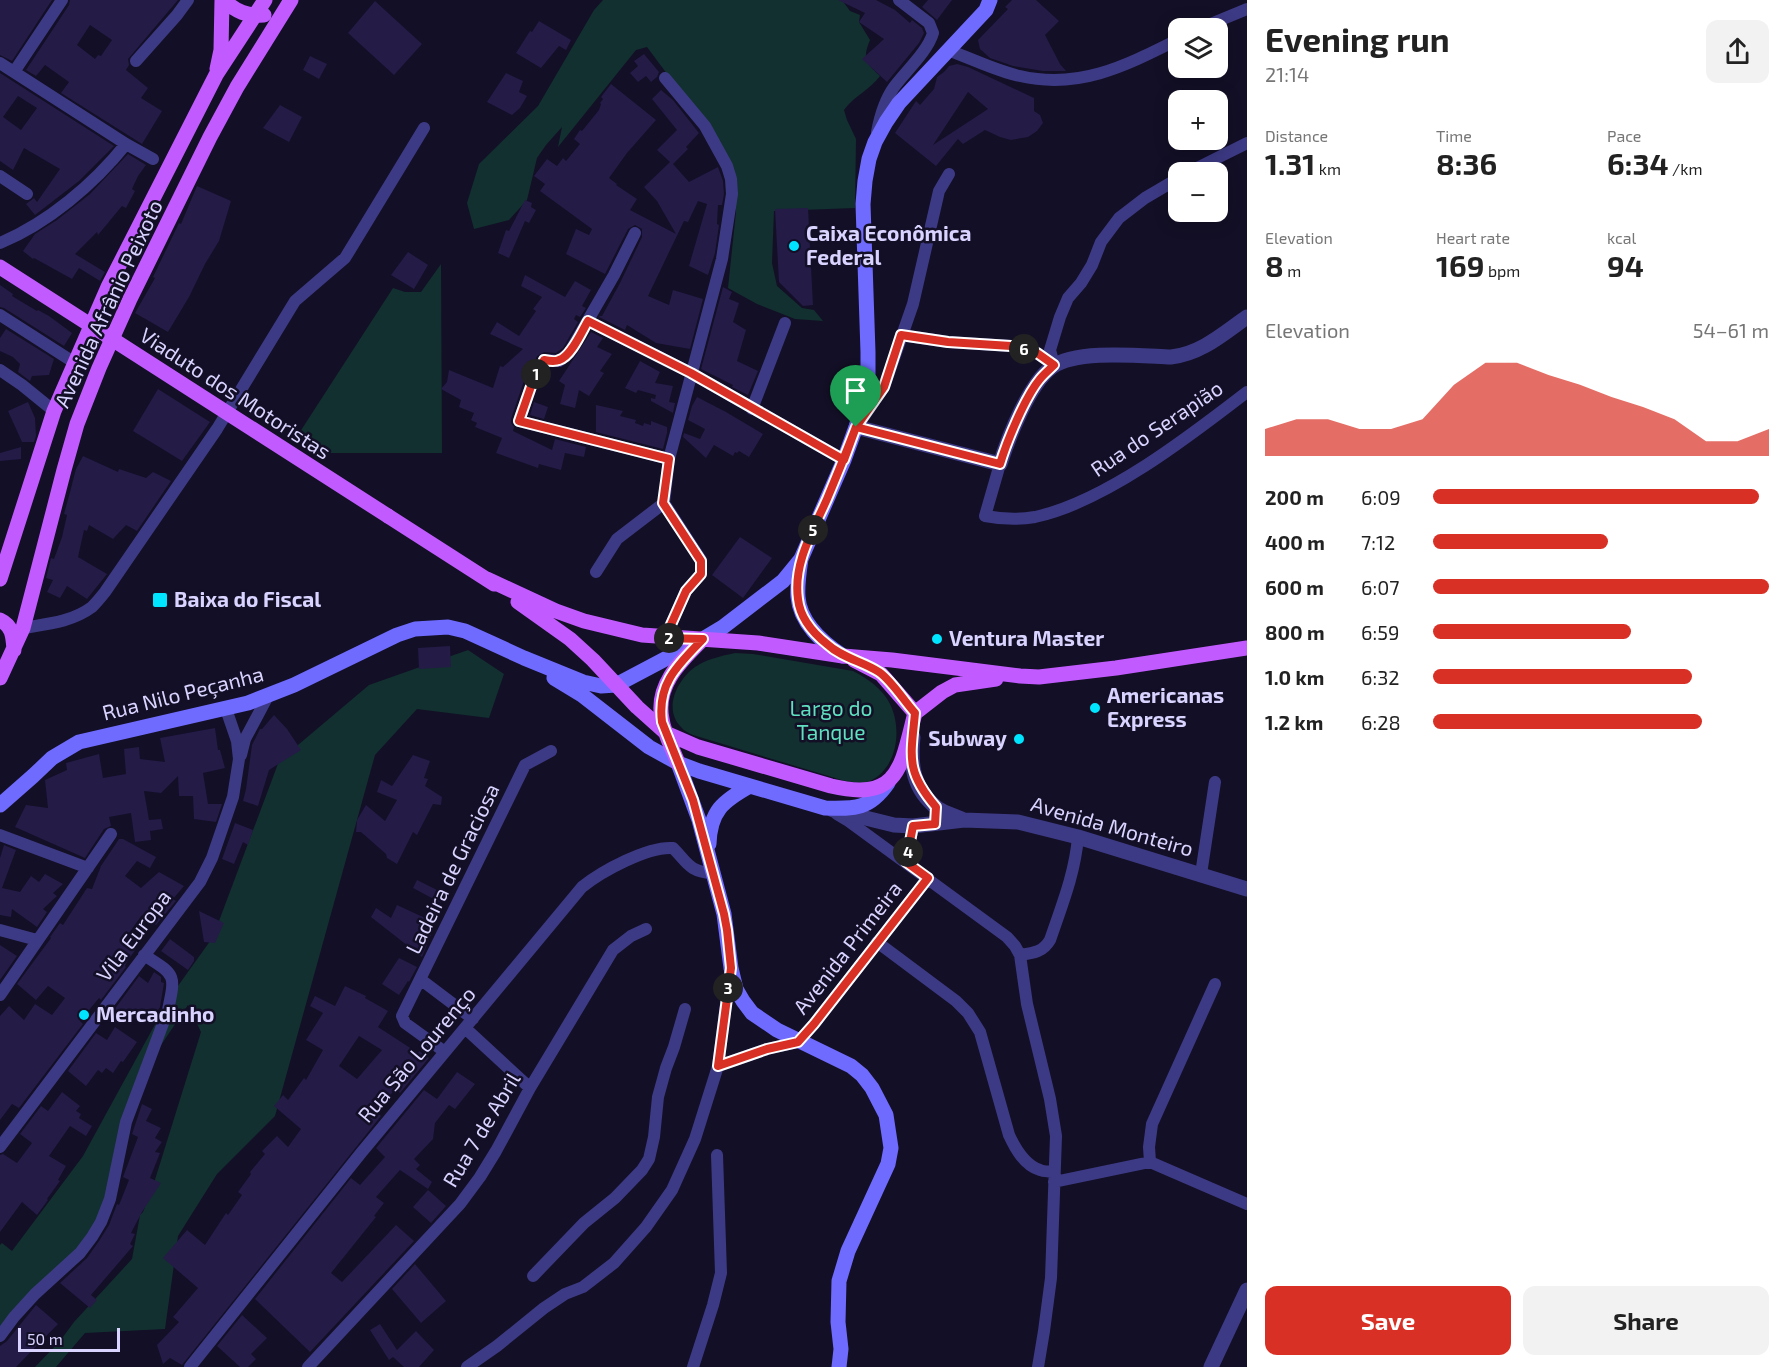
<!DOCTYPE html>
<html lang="en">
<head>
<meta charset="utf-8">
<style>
	:root { --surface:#fff; --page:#f2f2f2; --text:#222; --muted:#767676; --accent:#d93025 }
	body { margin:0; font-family:"Exo 2",sans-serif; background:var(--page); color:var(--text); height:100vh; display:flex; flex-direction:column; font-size:22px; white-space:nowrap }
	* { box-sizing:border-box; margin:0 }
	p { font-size:20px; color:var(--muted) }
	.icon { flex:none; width:33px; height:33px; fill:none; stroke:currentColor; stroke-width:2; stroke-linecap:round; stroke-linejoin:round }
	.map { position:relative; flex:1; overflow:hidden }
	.drawer { display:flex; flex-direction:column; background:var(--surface); width:540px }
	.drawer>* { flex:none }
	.controls { position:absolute; left:1168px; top:18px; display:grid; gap:12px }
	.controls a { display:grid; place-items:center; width:60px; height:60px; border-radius:12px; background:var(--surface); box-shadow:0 3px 15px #0003; font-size:30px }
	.scale { position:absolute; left:18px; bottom:15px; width:102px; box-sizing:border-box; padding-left:6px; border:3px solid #d9d4ff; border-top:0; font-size:16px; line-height:21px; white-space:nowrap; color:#d9d4ff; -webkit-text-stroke:4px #130f26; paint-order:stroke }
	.pin { position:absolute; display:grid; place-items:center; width:51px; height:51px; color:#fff; margin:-62px -26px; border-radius:50% 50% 50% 0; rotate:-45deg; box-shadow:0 0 6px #0007 }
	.pin .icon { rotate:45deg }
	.km { position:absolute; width:30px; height:30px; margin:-15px; border-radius:50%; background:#222; color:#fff; font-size:16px; line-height:30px; text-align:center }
	.round { display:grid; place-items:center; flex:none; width:63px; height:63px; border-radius:12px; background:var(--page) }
	.summary { display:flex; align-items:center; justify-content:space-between; height:102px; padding:0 18px }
	h1 { font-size:33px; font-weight:700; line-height:45px }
	.stats { display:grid; grid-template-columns:repeat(3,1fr); gap:9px; height:102px; padding:6px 18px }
	.stats div { display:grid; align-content:center }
	.stats b { font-size:30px; font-weight:700 }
	.stats small { font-size:16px; font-weight:400 }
	.stats p { font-size:16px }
	.chart { height:168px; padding:12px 18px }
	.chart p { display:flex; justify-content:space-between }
	.chart svg { width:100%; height:108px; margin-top:6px; fill:var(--accent); opacity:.7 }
	.action { display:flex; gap:12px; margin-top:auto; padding:12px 18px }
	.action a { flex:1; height:69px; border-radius:12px; background:var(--accent); color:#fff; font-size:24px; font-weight:700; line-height:69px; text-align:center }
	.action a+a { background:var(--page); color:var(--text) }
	ul { padding:0 18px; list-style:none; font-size:20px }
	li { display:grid; grid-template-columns:96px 72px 1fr; align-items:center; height:45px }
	li i { height:15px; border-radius:8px; background:var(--accent) }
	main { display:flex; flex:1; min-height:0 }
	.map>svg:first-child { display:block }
	.green { fill:#12302f }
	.building { fill:#241b47; fill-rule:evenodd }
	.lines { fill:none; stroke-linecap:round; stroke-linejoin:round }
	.minor { stroke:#3d3a85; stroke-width:12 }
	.tertiary { stroke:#3d3a85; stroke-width:15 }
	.secondary { stroke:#6f6bff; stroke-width:15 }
	.primary { stroke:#c25bff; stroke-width:15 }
	.primary-bridge { stroke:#c25bff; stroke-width:15 }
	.route-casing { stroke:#fff; stroke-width:12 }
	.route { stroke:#d93025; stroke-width:8 }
	.poi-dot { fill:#00e5ff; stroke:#130f26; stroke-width:2 }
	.labels { text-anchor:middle; stroke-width:5; stroke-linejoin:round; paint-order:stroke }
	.poi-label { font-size:21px; font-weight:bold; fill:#d9d4ff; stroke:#130f26; text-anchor:start }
	.street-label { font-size:21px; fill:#d9d4ff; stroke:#130f26 }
	.park-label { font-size:21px; fill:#5fe0c0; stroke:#130f26 }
</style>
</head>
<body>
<main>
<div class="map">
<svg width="1247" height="1367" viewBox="0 0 1247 1367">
	<rect width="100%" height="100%" fill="#130f26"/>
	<path class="green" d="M603,0H842L850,11L860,15L859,22L870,40C862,59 866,63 880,76C871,89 854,96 844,110L847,120L856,139L855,208L774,211L772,263L777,286L802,308L814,310L823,321L795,319L757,304L728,288L736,212L731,173L682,94L647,47L636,50L558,147L562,127L546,145L537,158L527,200L509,220L474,229L467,203L479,164L538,106L594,10Z
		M441,264L442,453H317L296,438L393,288L405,292H421Z
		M468,650L504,674L489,718L417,709L375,755L275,1116L217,1174L178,1236L165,1329L85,1333L56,1367H35L60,1341L74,1322L132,1259L140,1215L143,1212L153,1186L201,1032L188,1005L151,1060L98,1224L77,1253L0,1328V1245L2,1243L12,1251L83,1156L170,997L213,937L279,761L369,685Z
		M735,653L753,654L853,671C868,679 882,688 890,704C902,728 898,766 872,780C864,785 854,782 845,781L693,735C689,733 684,731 681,727C663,709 677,680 695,667C707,659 721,656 735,653Z"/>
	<path class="building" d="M0,0H52L12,61L0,55Z
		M70,0H178L128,59L129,65L126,70L148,88L141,98L162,111L142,144L61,93L69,82L45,65L36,76L26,70L69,5ZM90,25L112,40L101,56L98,55L95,59L77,45Z
		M838,0H876L895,10L910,23L912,20L922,28L924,33L919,43L887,82L862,59L884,39L859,22L865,13Z
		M928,0H952L937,20L922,7Z
		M1012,0H1036L1059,21L1045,35L1060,64L1066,71H1043L1013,66L990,58L980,49L978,40L1008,9L1005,7Z
		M375,1L422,44L394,75L348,33Z
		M539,21L571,40L566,50L559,46L541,68L516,53L530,31L532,32Z
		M644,54L659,72L657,77L651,82L646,76L638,82L630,73L638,66L634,61Z
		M310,56L327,64L319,79L303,70Z
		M957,64L968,67L1034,98V111L1040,115L1043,123L1037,131L1028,137L1011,140L1000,137L985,130L963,144L958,139L936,166L895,133L916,101L920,105L934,89L937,77L944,72L949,66ZM968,92L988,109L933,145Z
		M0,73L114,146L79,181L35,215L26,204L34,198L37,202L60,169L24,148L13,170L0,161ZM18,96L37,108L21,130L3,117Z
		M506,73L523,81L519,92L527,96L520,108L512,115L487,102Z
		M611,84L656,120L627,153L609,178L617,184L616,185L637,199L630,210L676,234L657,201L644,187L670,162L657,150L677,130L652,99L661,90L673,100L699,133L686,147L688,149L673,164L689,182L718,167L723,181L724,194L722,205H718L717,224L719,225L715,253L708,275L689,266L707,204L698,201L688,222L684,221L648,296L669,305L673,290L703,299L690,349L656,343L627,325L625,330L599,317L600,316H602L620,283L642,237V229L635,225L628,229L605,274L566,254L576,229L589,235L592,229L540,191L545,184L534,176L547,159L557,166L563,158L566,161L580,144L574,139L580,130L582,131L599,110L601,104L600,103L603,99L601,97Z
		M280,105L302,117L289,142L263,128Z
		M128,154L146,165L138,176L132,189L135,191L126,208L122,206L98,235L97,232L75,254L105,272L100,281L79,268L72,279L34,258L33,259L23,251L35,234L57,220L90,194Z
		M197,186L231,201L219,241L205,264L189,297L168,332L135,313L155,278L153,277L179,223L181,224Z
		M525,200L532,203L531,207L536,210L529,223L525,221L509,258L498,253L506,230L509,231Z
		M808,208L813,305L803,306L779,282L775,209Z
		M408,252L428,265L414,289L391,275Z
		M525,275L565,297L575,281L591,290L582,306L586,308L580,317L576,315L574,319L578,322L563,348L556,353L544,352L537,356L533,365L527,372L511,419V423L514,427L513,431L552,450L555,439L586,447L584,457L565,453L561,470L539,464L538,468L496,453L502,438L475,427L477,423L471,420L474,413L459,407L461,400L441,389L447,382L449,370L493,388L500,366L503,367L523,349L490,334L497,322L519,336L536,311L533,309L542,297L521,286Z
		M0,285L13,294L12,296L37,311L38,310L49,316L72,333L64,346L4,308L0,307Z
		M723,287L732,292L729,299L739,303L733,322L746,330L737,361L758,371L748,395L732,387L733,385L701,369Z
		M6,329L54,359L49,375L32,376L30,381L18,372L20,364L13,357L0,351V338Z
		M591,332L603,338L597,347L612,354L600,371L604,373L589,396L579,390L575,408L560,404L565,385L559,381Z
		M640,361L660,372L655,383L673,386L669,402L675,403L673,413L651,401V398L655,399L656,395L638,390L636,393L625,388Z
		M158,389L210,422L182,461L133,431Z
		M697,397L726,412L763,434L749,457L739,451L737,453L735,452L733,456L714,445L706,458L683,437L684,433L700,439L705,429L688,420L692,406Z
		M28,402L35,418L36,436L34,442H22L8,411Z
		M534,402L548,407L544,419L530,415Z
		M596,405L623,411L620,416L636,420L635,423L643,426L644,423L651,425V421L667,427V433L663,449L596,432Z
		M21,447V459L0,461V453Z
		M83,456L118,472L119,469L146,478L153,472L171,481L137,531L126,525L113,539L89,525L87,531L84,530L78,557L107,574L87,599L67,586L60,598L47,592L53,580L46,578L51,558L54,559L62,537L67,515L64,514L70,492L76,469Z
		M740,537L772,558L743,598L712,575Z
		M450,646L451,667L419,669L418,648Z
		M274,715L287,729L301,750L269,770L258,806L243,801L246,789L252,745L260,729H262Z
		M215,728L218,750H220L225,768L203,773L208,804H222L216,822L194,819L193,796H179L178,776L161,793L144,791L149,820L161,819L163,829L150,831L151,840L135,842L131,813L109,817L111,826L104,829L85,858L15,827L26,805L48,808L45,780L67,770L66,763L99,754L103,778L126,774L124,749L139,747L140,759L165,762L160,738Z
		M413,755L430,761L424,778L428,779L425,786L442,797L441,805L433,804L417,835L413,832L397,864L387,858L386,854L361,832H356L357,820L366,805L385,821L397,800L377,792L381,780L392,786Z
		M235,823L253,830L248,845L243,842L234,864L222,859Z
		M119,839H123L156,857L150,868L137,861L125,876L141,888L159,872L184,886L173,899L176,901L156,925L142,915L124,940L136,949L128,960L125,966L126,967L101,1000L99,998L80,1021L83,1024L19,1108L12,1104L0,1120V1016L9,1006L24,1020L35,1004L52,1015L65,998L48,986L36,1000L17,984L51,938L50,937L60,923L63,925L87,888L92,889L101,866Z
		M4,845L16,850L2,888L20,892L31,876L39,882L45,874L63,884L53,893L57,896L43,909L47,912L37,927L12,909L11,917L0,915V858Z
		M417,880L445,894L441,903L413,888Z
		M397,905L436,923L422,957L371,917L376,908L391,918Z
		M199,911L224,923L215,943L204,942Z
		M170,939L194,957V961L188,970L161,951Z
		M0,945L17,956L0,980Z
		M399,958L417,967L409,982L408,981L399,995L382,984Z
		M154,972L161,977V982L164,983L160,1007L152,1019L138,1010L127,1022L114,1010L139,976L148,983Z
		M345,986L366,996L365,998L388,1011L378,1027L418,1053L419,1051L429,1058L400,1093L395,1089L377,1112L381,1116L182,1365L170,1358L163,1364L157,1345L179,1322L173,1317L198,1288L163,1258L187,1230L205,1245L226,1213L228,1215L242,1195L238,1192L251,1174L250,1172L265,1154L262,1151L277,1136L288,1147L301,1129L274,1106L283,1095L288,1100L304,1078L306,1080L323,1050L306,1040L323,1013L310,1006L315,996L335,1006ZM359,1036L382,1050L357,1079L339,1066Z
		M115,1027L137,1042L123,1062L121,1061L113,1073L106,1068L102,1073L98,1070L86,1086L68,1071L96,1033L107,1040Z
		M457,1072L475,1084L455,1109L449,1105L435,1123L433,1139L414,1159L420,1165L416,1169L432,1182L428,1189L400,1170L376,1197L384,1203L374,1216L376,1217L331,1273L342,1282L396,1225L414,1241L310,1352L255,1299L351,1178L360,1185L385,1157L376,1148L424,1090L437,1099Z
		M62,1092L80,1106L76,1111L81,1114L79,1118L92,1126L86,1136L70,1126L49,1156L66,1166L58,1180L60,1181L47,1199L48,1200L37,1215L22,1202L0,1232V1155L3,1154L17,1163L32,1143L20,1134L41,1106L48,1111Z
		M142,1104L152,1109L146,1121L161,1128L155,1138L162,1142L155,1152L160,1153L150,1178L161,1183L142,1212L131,1233L135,1234L130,1244L133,1246L91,1295L97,1300L90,1308L60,1283L87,1258L99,1241L109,1225L117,1204L119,1205L129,1180L123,1177L138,1137L132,1134Z
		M428,1190L446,1206L431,1223L413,1207Z
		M415,1264L446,1301L421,1323L392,1289Z
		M36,1305L58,1324L16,1367H0V1346L7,1341Z
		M242,1315L267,1338L251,1354L256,1359L248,1367H240L217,1346Z
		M380,1324L397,1350L416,1331L434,1350L419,1367H404L393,1357L389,1360L370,1330Z"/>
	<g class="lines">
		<path class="minor" d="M1201,28L1247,9
			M950,51C973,59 996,71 1020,76C1080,90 1127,65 1179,39
			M136,61L177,15L188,0
			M0,63L126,144L153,159
			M14,72L62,0
			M665,78L705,126L727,166L731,179L732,194L722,259L669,459L664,503L701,560V574L686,591L665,638
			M877,132C880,116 884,101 894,87C905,72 928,51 933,33L929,23L899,0
			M1189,172L1247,143
			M0,176L27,194
			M635,233L614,275L569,353L559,361L544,360L540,370L535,375L519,421L669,459
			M0,243C48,223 94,184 126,144
			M0,315L75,363
			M588,321L691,373L844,460
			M901,335L948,342L1011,346L1027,349L1037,353L1054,365
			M1054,365L1050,350L1060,317L1068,298L1081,283L1092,265L1101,242L1119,218L1145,198L1179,178
			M0,370L22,385L54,411
			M752,409L785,323
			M860,422L884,387L913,304L939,191L949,174
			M1000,464L985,516C1001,519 1018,520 1035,517C1105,502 1190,436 1247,392
			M596,572L617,539L664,503
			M23,628C47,624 72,622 92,607C96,603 101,597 105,592L217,429L295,301L345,258L424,128
			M241,755L245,739L268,696
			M837,814L847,820L1007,937L1015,946L1020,955L1027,1004L1050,1099L1056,1136L1051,1278L1044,1331L1038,1367
			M0,835L88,868
			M906,862L913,826
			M1201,874L1215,782
			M0,930L37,940
			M877,942L956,1001L968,1013L980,1032L1009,1135C1015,1148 1024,1165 1040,1170C1044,1172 1050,1171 1054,1172
			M1020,955C1034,953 1043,952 1050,940C1062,905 1075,873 1078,837
			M420,979L473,1019
			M0,995L111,834
			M465,1028L530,1088
			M445,1052L405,1023L402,1016L525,765L551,751
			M718,1066L767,1049L798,1042L814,1024L928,878
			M0,1147L200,882L212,858L233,797L239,759L237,741L226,709
			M1150,1162L1149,1147L1152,1124L1215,984
			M1150,1162L1247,1204
			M1054,1182L1150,1162
			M533,1276L584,1223L615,1198L642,1170L649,1159L654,1137L658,1097L666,1068L674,1047L685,1009
			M0,1336L14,1317L35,1294L80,1253L92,1237L101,1222L110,1199L126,1122L168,1010C176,973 175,975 144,955
			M190,1367L361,1153L582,887C602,871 648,846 673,848C687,862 689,872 712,873
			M308,1367L460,1204L480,1177L496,1151L530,1088L613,950L631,936L646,929
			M467,1367L497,1346L544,1308L565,1294L583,1287L614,1263L646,1227L672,1190L695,1139L718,1066L730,973
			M693,1367L713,1305L721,1273L717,1155"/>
		<path class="tertiary" d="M856,427L1000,464C1009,436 1029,384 1052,367C1076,349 1142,356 1171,357C1201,354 1224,333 1247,317
			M913,737C910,765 913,789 937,808C945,813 955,816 964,820
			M833,810L894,825L913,826L964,820L1018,822L1078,837L1247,889
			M1211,1367L1247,1290"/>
		<path class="secondary" d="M801,559C799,572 797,585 798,597C800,623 822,642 843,656
			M554,678L582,695L649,747L678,763L699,771L825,808C856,809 870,809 888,783
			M678,763L699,820L724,914L731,968L736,989L743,1001L752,1013L777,1030L851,1066L862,1075L872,1088L886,1115L891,1148L888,1164L848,1251L839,1281L838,1322L841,1349L839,1367
			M0,805L33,776L52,758L79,742L248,703L294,685L397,635L415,629L448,627L465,631L524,658L583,682L601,686L616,685L703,639L723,627L783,581L801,559L844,460L856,427L865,397L868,379V352L863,204L865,181L869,159L875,142L886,122L899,103L986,10L990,0
			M709,844C710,811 723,801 750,786"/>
		<path class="primary" d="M224,0C236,12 247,16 264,15
			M217,69L221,50L222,0
			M388,516L494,584
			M0,579L54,411L108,287L216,75L265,0
			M487,579L556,611L584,621L642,635L758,643L843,656L892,660L1020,676L1039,677L1116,668L1247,648
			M518,602L570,639L593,660L637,707L666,733L698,747L831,786C899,802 901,767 915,713
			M0,620C13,626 13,637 14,650
			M854,660L881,674L915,713
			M0,678L23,628L64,470L77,424L99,368L130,299L210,137L237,87L291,0
			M915,713L942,692L955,685L996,679
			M678,763C673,749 664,734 662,719C655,685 681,661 703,639"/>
		<path class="primary-bridge" d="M0,267L388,516"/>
	</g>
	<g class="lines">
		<defs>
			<path id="route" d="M856,427L844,460L691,373L588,321C582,331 571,357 559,360C555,362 549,361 544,360L540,370L535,375L519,421L669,459L663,503L701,561V574L686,591L665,638L703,639C678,665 657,683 662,722L693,800L724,914L727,930L731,968L718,1066L767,1049L798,1042L814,1024L928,878L906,862L913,826L935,824L936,807C905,771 911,756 915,713C904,701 892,681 879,672C862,661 842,658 827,644C813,633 800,617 798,599C793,563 813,531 827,499C837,475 847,451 856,427L1000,464C1007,441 1025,397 1040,379C1044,374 1049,370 1054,365L1037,353L1028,349L1011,346L948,342L901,335L884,387L856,427"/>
		</defs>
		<use href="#route" class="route-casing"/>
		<use href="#route" class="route"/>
	</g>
	<g class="poi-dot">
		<circle cx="794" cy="246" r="6"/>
		<rect x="152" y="592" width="16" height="16" rx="3"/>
		<circle cx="937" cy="639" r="6"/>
		<circle cx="1095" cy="708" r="6"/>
		<circle cx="1019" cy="739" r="6"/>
		<circle cx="84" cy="1015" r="6"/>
	</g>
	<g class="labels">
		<g class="poi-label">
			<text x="806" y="241">Caixa Econômica<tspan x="806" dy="24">Federal</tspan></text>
			<text x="174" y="607">Baixa do Fiscal</text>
			<text x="949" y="646">Ventura Master</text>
			<text x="1107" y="703">Americanas<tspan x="1107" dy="24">Express</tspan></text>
			<text x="1007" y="746" text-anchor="end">Subway</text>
			<text x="96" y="1022">Mercadinho</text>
		</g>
		<g class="street-label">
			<text transform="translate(109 304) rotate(-65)" y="7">Avenida Afrânio Peixoto</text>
			<text transform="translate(235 394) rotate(33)" y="7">Viaduto dos Motoristas</text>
			<text transform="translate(1157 429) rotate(-34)" y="7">Rua do Serapião</text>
			<text transform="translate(183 694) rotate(-14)" y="7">Rua Nilo Peçanha</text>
			<text transform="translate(1112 827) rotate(16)" y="7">Avenida Monteiro</text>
			<text transform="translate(453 869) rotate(-64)" y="7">Ladeira de Graciosa</text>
			<text transform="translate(134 936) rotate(-53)" y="7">Vila Europa</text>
			<text transform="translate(848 948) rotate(-52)" y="7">Avenida Primeira</text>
			<text transform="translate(417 1055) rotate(-50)" y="7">Rua São Lourenço</text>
			<text transform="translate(482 1130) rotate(-59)" y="7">Rua 7 de Abril</text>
		</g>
		<g class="park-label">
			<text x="831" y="716">Largo do<tspan x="831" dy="24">Tanque</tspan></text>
		</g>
	</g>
</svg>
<div class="controls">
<a><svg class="icon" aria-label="layers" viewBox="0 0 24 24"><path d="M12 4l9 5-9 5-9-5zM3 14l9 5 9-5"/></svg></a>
<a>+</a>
<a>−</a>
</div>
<div class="scale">50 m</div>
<div class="pin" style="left:856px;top:427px;background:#1e9e55"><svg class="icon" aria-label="arrive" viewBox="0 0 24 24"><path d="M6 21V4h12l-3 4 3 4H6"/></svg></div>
<b class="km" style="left:536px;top:374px">1</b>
<b class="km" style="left:669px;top:638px">2</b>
<b class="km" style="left:728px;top:988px">3</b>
<b class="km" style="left:908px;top:852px">4</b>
<b class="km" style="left:813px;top:530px">5</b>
<b class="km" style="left:1024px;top:349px">6</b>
</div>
<section class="drawer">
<div class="summary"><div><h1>Evening run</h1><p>21:14</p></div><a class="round"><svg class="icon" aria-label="share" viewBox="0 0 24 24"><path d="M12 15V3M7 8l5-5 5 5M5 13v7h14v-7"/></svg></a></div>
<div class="stats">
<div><p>Distance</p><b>1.31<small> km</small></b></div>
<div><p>Time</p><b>8:36</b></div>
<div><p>Pace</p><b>6:34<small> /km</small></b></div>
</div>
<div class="stats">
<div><p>Elevation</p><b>8<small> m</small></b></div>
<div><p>Heart rate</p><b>169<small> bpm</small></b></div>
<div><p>kcal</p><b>94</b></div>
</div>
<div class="chart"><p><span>Elevation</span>54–61 m</p>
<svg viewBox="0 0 160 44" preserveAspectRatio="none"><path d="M0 44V33L10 29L20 29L30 33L40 33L50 29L60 15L70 6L80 6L90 11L100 15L110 20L120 24L130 29L140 38L150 38L160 33V44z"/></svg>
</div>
<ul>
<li><b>200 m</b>6:09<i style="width:97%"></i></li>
<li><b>400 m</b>7:12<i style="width:52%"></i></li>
<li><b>600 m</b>6:07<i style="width:100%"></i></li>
<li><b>800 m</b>6:59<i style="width:59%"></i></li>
<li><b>1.0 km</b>6:32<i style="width:77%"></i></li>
<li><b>1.2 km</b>6:28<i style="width:80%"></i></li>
</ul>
<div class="action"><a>Save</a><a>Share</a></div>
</section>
</main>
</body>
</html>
